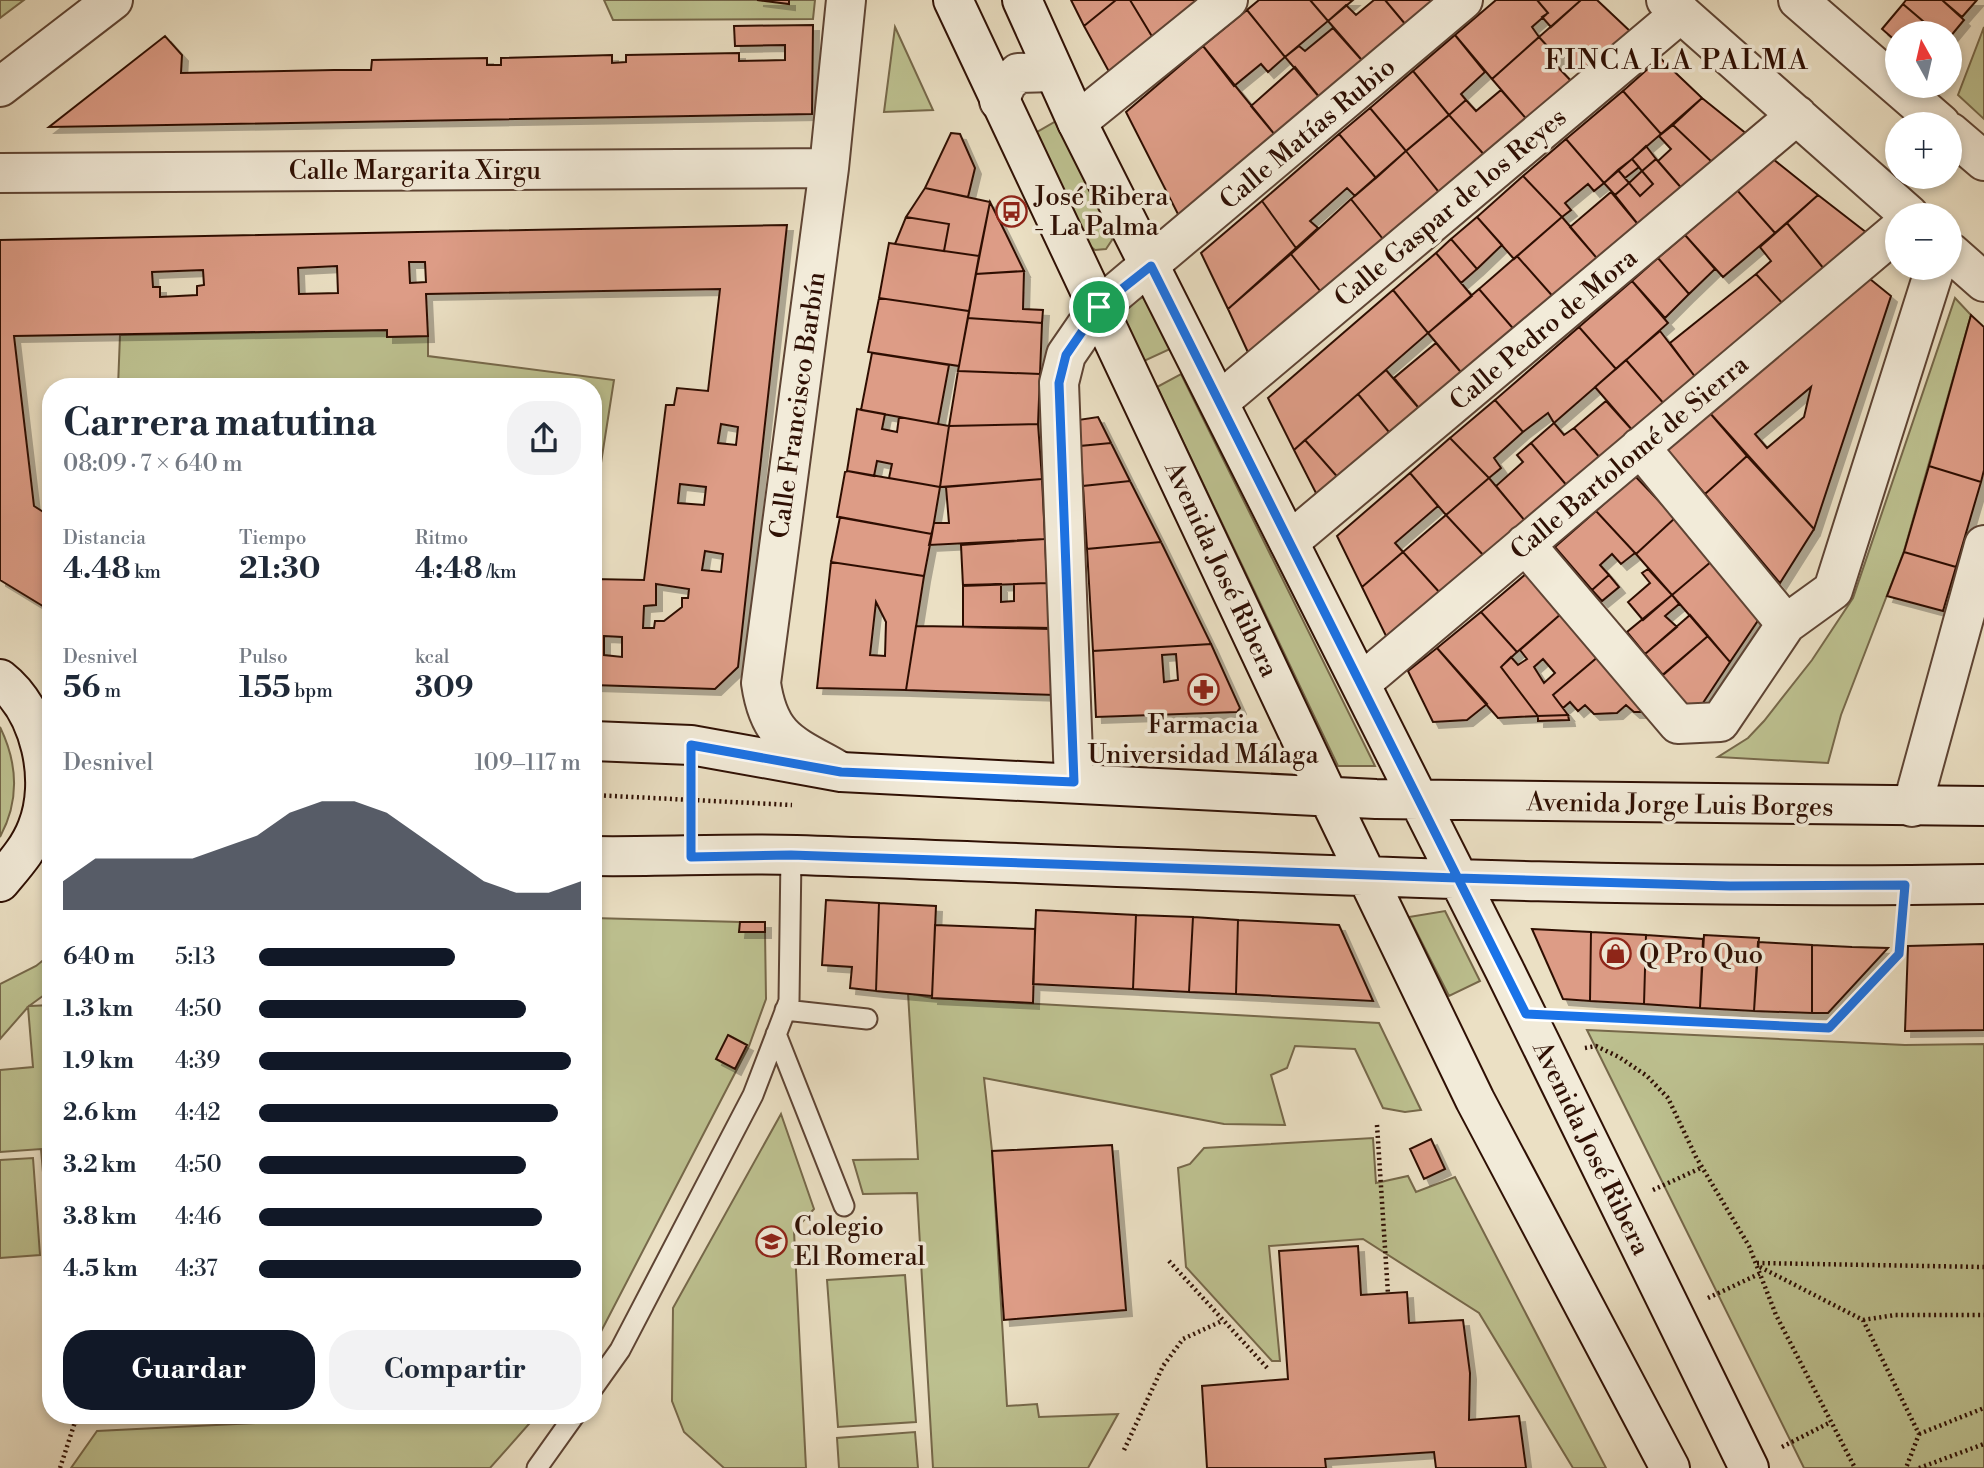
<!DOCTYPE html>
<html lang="es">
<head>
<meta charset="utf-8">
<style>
	:root { --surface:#fff; --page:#f2f2f3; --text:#1f2937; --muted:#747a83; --accent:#111827 }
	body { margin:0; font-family:"Libre Bodoni",serif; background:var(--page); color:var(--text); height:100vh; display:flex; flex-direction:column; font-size:26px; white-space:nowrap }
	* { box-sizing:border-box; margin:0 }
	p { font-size:23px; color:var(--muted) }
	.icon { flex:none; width:38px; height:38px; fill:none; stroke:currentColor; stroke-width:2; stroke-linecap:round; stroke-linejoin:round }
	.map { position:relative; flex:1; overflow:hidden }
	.sheet { position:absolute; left:42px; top:378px; width:560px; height:1046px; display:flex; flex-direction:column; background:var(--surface); border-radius:28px; box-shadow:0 4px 10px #0003 }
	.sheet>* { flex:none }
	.needle { width:46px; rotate:352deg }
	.buttons { position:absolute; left:1885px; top:21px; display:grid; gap:14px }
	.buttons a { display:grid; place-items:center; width:77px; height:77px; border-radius:50%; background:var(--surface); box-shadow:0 4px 10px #0003; font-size:35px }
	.pin { position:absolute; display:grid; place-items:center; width:60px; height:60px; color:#fff; margin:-30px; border:4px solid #fff; border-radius:50%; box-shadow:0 2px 7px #0007 }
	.round { display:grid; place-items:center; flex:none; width:74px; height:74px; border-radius:28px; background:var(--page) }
	.summary { display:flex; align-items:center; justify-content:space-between; height:119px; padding:0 21px }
	h1 { font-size:38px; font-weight:700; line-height:52px }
	.metrics { display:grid; grid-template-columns:repeat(3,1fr); gap:10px; height:119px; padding:7px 21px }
	.metrics div { display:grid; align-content:center }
	.metrics b { font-size:30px; font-weight:700 }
	.metrics small { font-size:19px; font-weight:400 }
	.metrics p { font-size:19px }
	.chart { height:196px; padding:14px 21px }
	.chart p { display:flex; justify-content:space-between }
	.chart svg { width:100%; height:126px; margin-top:7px; fill:var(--accent); opacity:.7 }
	.primary-button { display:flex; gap:14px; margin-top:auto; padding:14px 21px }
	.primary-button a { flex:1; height:80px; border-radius:28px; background:var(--accent); color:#fff; font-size:28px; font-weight:700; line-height:80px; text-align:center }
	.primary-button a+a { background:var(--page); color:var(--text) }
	ul { padding:0 21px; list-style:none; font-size:23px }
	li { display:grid; grid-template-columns:112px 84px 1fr; align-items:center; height:52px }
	li i { height:18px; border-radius:9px; background:var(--accent) }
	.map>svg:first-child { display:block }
	.green { fill:#bdc190; stroke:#76684a; stroke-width:2 }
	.building { fill:#dd9c86; stroke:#2f1004; stroke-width:2; fill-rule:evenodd; filter:url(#shadow) }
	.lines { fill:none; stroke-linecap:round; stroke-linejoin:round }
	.lane-casing { stroke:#5e4434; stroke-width:23 }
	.street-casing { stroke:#5e4434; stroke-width:42 }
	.secondary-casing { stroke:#2f1004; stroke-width:42 }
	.path { stroke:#2f1004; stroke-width:4.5; stroke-dasharray:2 3.5; stroke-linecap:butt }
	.lane { stroke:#f2ebd9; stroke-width:19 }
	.street { stroke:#f2ebd9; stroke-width:38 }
	.secondary { stroke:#f2ebd9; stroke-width:38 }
	.route-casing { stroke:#fff; stroke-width:14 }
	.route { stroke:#1a73e8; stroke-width:9 }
	.labels { text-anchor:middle; stroke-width:7; stroke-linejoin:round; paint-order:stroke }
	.street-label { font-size:26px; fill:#2f1004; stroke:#f2ebd9 }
	.poi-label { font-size:26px; fill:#2f1004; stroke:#f2ebd9; text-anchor:start }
	.neighbourhood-label { font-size:28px; letter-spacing:2px; fill:#2f1004; stroke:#f2ebd9 }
</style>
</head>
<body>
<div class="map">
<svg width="1984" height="1468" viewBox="0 0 1984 1468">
	<defs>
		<filter id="shadow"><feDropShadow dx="6" dy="6" stdDeviation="0" flood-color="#0004"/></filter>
	</defs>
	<rect width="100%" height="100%" fill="#ebe0c4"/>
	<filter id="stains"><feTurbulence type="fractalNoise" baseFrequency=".00286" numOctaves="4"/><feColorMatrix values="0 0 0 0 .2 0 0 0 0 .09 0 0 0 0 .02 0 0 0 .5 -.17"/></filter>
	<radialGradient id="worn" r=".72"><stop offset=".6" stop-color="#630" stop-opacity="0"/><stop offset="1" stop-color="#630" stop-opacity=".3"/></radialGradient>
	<path class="green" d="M0,0H24L0,18Z
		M604,0H815L813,19L613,20Z
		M895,27L933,110L884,112Z
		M1984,27V119L1958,95Z
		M1058,120L1109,224L1112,240L1106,249L1095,250L1084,241L1032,135Z
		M1145,296L1170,349L1144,361L1119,309Z
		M1955,298L1971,315L1904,551L1841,715L1828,763L1718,757L1748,738L1764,721L1812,660L1853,598Z
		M387,330V337L428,336V356L614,380L593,514V387H118L120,335Z
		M1181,374L1375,766H1338L1157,387Z
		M0,727C18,764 20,800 0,837Z
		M1445,911L1480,981L1449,996L1409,917Z
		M593,918L740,922V932H765L766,999L749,1046L593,1347V989L598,962L593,961Z
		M51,954V990L29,1006L51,1005V1231H48L41,1149L0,1152V1070L33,1067L28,1007L0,1039V984L36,966Z
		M908,993L932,998L1379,1023L1421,1110L1405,1112L1383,1108L1355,1049L1295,1046L1287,1068L1271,1075L1285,1125L1224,1124L984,1078L992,1151L1007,1406L1037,1404L1039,1417L1118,1414L1088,1468H933L917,1193L863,1194L853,1160L918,1159Z
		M1587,1030L1905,1045L1984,1044V1468H1804Z
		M781,1114L814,1209L794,1231L806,1468H724L684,1432L672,1401L673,1308Z
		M1373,1138L1376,1183L1408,1176L1416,1192L1455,1177L1606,1468H1573L1479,1313L1363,1239L1269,1246L1280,1361H1272L1186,1267L1178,1168L1190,1164L1204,1148Z
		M33,1158L40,1255L0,1258V1160Z
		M905,1275L916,1422L838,1427L827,1280Z
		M354,1416H536L490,1468H71L97,1431L353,1418Z
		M915,1432L918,1468H839L837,1438Z"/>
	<path class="building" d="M757,0H789V4Z
		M1071,0H1116L1084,26Z
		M1116,0H1130L1156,43L1113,79L1084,26Z
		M1130,0H1208L1156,43Z
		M1259,0H1310L1328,21L1285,57L1247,10Z
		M1310,0H1353L1328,21Z
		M1374,0H1385L1411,31L1367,66L1328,21L1346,5L1356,15Z
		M1385,0H1447L1411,31Z
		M1537,0H1581L1551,27L1542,17L1548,13Z
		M1537,0L1548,13L1532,27L1539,37L1492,79L1455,35L1496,0Z
		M1581,0H1597L1632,33L1583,76L1563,55L1559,59L1539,37Z
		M1906,0H1942L1964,20L1950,37V33H1937L1903,4Z
		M1942,0H1977L1962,17Z
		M1903,4L1937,33H1897V42L1882,29Z
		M1247,10L1285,57L1268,72L1261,64L1234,86L1203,46Z
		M813,25L812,114L49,127L165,36L182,55L181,73L334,70H371L372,60L487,58V65H501V58L612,55V63L626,62V55L739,53V61L785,60V45L735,46L734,26Z
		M1333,28L1367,66L1325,104L1285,57L1299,46L1305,51Z
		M1455,35L1485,72L1461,94L1466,100L1449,115L1413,71Z
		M1539,37L1559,59L1554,63L1573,83L1529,122L1492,79Z
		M1203,46L1280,141L1183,224L1126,112Z
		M1660,58L1702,98L1661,134L1623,91Z
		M1295,67L1325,104L1280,141L1251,106Z
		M1413,71L1449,115L1406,151L1370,108Z
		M1501,90L1529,122L1487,158L1449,115L1466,100L1476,111Z
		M1623,91L1661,134L1604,183L1566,139Z
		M1702,98L1748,135L1714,164L1673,125Z
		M1370,108L1406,151L1376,178L1339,134Z
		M1449,115L1487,158L1442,196L1406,151Z
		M1673,125L1714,164L1684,191L1658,161L1671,149L1659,136Z
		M951,133L960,134L975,168L968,197L925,188Z
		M1339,134L1376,178L1355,196L1347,188L1310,221L1318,228L1296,248L1262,201Z
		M1566,139L1604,183L1594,191L1588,184L1565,203L1571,210L1562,217L1523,176Z
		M1646,146L1656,159L1642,171L1632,159Z
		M1406,151L1442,196L1387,244L1351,199Z
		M1632,159L1639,167L1625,178L1618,170Z
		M1656,159L1684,191L1641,228L1615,195L1629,183L1640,196L1653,184L1642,171Z
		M1773,159L1818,195L1775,233L1737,190Z
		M1618,170L1629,183L1615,195L1604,183Z
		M1642,171L1653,184L1640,196L1629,183Z
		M1523,176L1562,217L1514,259L1477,217Z
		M925,188L990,202L979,256L944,251L949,224L906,217Z
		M1737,190L1775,233L1723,277L1685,235Z
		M1611,192L1641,228L1601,263L1570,227Z
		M1818,195L1867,233L1824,269L1787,223Z
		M1351,199L1387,244L1325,297L1291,254Z
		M1262,201L1296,248L1228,309L1201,253Z
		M990,202L1006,234L1024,271L976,274Z
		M906,217L949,224L944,251L895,244Z
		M1477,217L1502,245L1477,269L1451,239Z
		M1562,217L1601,263L1556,300L1517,256Z
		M1787,223L1824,269L1783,304L1756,274L1771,261L1760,247Z
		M787,225L738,667L715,689L593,685V579L644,580L666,405H674L677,388L708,391L720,289L426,294L428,336L387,337V330L14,336L34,506L51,517V559L44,569L51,573V611L0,580V240ZM409,262H425L426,282L410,283ZM337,266L338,293L299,294L298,268ZM203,270L204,285L197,286V295L160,297V287H153L152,272ZM721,424L738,427L736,445L718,443ZM680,484L706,487L704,505L678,503ZM705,551L723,554L721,572L702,570ZM656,584L689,589L688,598H682V607L664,621H655L654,628H643L644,606L656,605ZM604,636L622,637V657L604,655Z
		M1685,235L1715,269L1689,294L1658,258Z
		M1451,239L1477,269L1461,283L1436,253Z
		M889,243L979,256L969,311L879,298Z
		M1436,253L1472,296L1428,333L1393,290Z
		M1291,254L1325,297L1252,361L1228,309Z
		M1517,256L1556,300L1517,333L1479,289Z
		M1658,258L1689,294L1665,318L1632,281Z
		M1024,271L1023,309L1043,310L1042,323L968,318L976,274Z
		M1756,274L1783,304L1696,378L1670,343Z
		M1870,279L1891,296L1814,529L1709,412ZM1811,387L1804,417L1767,448L1755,434Z
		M1632,281L1668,323L1616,369L1579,327Z
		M1479,289L1517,333L1465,377L1428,333Z
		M1393,290L1428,333L1294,450L1268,398Z
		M879,298L969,311L959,366L868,352Z
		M1971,315L1984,327V470L1981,482L1929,466Z
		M968,318L1042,323L1040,374L958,371Z
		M1579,327L1616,369L1554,423L1548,413L1523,432L1495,400Z
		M1660,331L1696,378L1665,405L1626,360Z
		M1436,343L1465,377L1423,413L1394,378Z
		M872,353L949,365L938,424L861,410Z
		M1626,360L1665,405L1633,431L1595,387Z
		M1386,370L1423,413L1393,437L1358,394Z
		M958,371L1040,374L1038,424L949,426Z
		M1358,394L1393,437L1341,481L1305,440Z
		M1495,400L1523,432L1494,458L1501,468L1489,478L1450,438Z
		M1606,401L1633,431L1601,459L1574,428Z
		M857,409L885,414L882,429L897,432L899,417L949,426L940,487L889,478L892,464L877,461L874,476L847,471Z
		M1709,412L1747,456L1705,494L1666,449Z
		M1098,417L1111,443L1080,446L1078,420Z
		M1554,423L1564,435L1574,428L1601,459L1568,487L1531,443Z
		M1038,424L1042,479L940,487L949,426Z
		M1450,438L1489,478L1446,515L1410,473Z
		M1305,440L1341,481L1319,499L1294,450Z
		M1111,443L1130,481L1083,486L1080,446Z
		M1531,443L1568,487L1526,522L1496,486L1523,462L1517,455Z
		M1747,456L1814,529L1780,583L1705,494Z
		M1929,466L1981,482L1956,567L1904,552Z
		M848,471L940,487L932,534L837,517L845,472Z
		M1410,473L1438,506L1395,543L1403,552L1362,587L1337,536Z
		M1635,476L1675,518L1636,554L1596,511Z
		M1489,478L1526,522L1485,557L1446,515Z
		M1042,479L1045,539L929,545L934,523H949L946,487Z
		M1130,481L1161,542L1087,549L1083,486Z
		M1596,511L1635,553L1621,564L1612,554L1600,565L1609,575L1592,590L1555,547Z
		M1446,515L1485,557L1441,594L1403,552Z
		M840,517L932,534L924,576L831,562Z
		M1675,518L1712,561L1672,595L1636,554Z
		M1045,539L1047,583L963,586L961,545Z
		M1161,542L1211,644L1093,651L1087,549Z
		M1403,552L1441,594L1388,640L1362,587Z
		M1904,552L1956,567L1943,611L1887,596Z
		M1712,561L1761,616L1730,662L1672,595Z
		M831,562L924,576L906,690L817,688ZM876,602L886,622L885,656L870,655Z
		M1648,569L1672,595L1643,620L1628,602L1650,583L1642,573Z
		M1527,573L1562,613L1517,652L1481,612Z
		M1609,575L1619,587L1602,601L1592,590Z
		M1047,583L1050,629L963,627V585L1001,584V602L1014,601V584Z
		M1672,595L1679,604L1665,616L1677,627L1645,654L1627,632Z
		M1481,612L1517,652L1501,667L1538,716L1498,718L1437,648Z
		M1562,613L1599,656L1553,695L1568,715L1538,716L1501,667L1511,657L1518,665L1527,659L1520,650ZM1543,659L1555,673L1544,683L1534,667Z
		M1690,615L1708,636L1663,675L1645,654Z
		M916,626L1052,628L1055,695L906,690Z
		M1708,636L1730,662L1695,715L1660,677Z
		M1211,644L1240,708L1237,712L1096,717L1093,651ZM1176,654L1178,680L1164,682L1162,655Z
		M1437,648L1487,704L1467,720L1433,722L1408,671Z
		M1599,656L1648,712H1634L1626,705L1617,713L1594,714L1585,705L1578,711L1570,702L1563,708L1553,695Z
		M1568,715L1569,720L1538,721V716Z
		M826,900L879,903L876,991L850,988L852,967L822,965Z
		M879,903L936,906L932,996L876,991Z
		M1036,910L1136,915L1133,989L1033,984Z
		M1136,915L1193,917L1189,992L1133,989Z
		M1193,917L1238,920L1236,994L1189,992Z
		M1238,920L1339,925L1373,1001L1236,994Z
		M740,922H765V932H739Z
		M935,925L1035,929L1033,1003L932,998Z
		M1532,929L1591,932L1590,1001L1563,999Z
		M1591,932L1646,935L1644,1004L1590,1001Z
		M1646,935L1703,939L1700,1008L1644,1004Z
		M1704,935L1759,938L1754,1011L1700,1008Z
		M1758,942L1812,945V1013L1754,1011Z
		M1984,944V1030L1905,1031L1908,946Z
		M1812,945L1852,947L1888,948L1828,1013H1812Z
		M728,1035L747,1045L735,1069L716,1059Z
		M1431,1139L1445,1169L1424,1179L1410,1149Z
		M1112,1145L1126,1310L1004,1320L992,1151Z
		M1358,1246L1361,1295L1407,1292L1409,1323L1463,1320L1470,1373L1469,1420L1519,1416L1526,1468H1436L1434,1452L1325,1459L1326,1468H1207L1202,1386L1288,1379L1279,1251Z"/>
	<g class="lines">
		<defs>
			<path id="lane" d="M785,1010L867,1019
				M776,1034L844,1206
				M593,1388L620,1350L753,1095L789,1001L791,855
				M537,1468L574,1416"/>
			<path id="street" d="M1666,0L1909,215
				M1798,0L1941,124
				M0,87L113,0
				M999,101L1007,83L1018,73L1054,72
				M1077,122L1228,0
				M1950,132L1984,161
				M0,173L829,168
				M1950,252L1984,282
				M1219,402L1681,13
				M1640,447L1786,624
				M1289,542L1797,115
				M1525,544L1678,724L1720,722L1786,624L1833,590L1935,268
				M1361,683L1897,231
				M836,769C791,744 769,738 761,683L829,168L846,0
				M1074,782L1059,383L1066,355L1099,307L1463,0
				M1912,807L1984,545"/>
			<path id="secondary" d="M953,0L1328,796L1475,1100L1670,1468
				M1022,0L1077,122L1504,969L1749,1468
				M0,679C41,711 56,781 37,828C29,849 14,865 0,882
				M593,741L691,745L841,772L1376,799L1984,806
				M593,856C661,857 729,853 796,855C1192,868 1588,891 1984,884"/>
		</defs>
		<use href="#lane" class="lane-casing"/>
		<use href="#street" class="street-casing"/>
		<use href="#secondary" class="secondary-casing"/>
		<path class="path" d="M593,795L792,805
			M692,817V784
			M1569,1016L1829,1028L1900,954L1902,923
			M1585,1048L1596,1046L1619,1057L1647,1076L1668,1098L1696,1157L1749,1246L1776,1315L1855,1468
			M1377,1125L1388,1294
			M1653,1190L1703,1167
			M1169,1261L1269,1370
			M1757,1263L1984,1267
			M1760,1267L1863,1320L1919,1434L1906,1468
			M1708,1298L1761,1273
			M1863,1320L1895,1315H1984
			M1919,1434L1984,1408
			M1782,1447L1831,1422
			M1124,1450L1163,1366L1183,1339L1222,1321
			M60,1468L75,1422L166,1416
			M1919,1468L1984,1444"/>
		<use href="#lane" class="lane"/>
		<use href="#street" class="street"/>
		<use href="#secondary" class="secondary"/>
	</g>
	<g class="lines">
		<defs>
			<path id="route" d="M1099,307L1066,355L1059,383L1074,782L841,772L691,745V857L791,855L1457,878L1730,886L1905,885L1899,954L1829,1028L1526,1014L1151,266L1099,307"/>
		</defs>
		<use href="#route" class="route-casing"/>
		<use href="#route" class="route"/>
	</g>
	<defs>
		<symbol id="bus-ring" viewBox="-11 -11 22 22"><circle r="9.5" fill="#f2ebd9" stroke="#8f2418" stroke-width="1.5"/><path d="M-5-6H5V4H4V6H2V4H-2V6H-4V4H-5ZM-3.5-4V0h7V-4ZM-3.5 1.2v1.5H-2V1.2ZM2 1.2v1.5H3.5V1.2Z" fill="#8f2418"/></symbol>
		<symbol id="pharmacy-ring" viewBox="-11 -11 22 22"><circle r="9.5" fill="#f2ebd9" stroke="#8f2418" stroke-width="1.5"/><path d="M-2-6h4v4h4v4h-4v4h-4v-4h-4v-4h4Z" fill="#8f2418"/></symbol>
		<symbol id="shop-ring" viewBox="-11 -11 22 22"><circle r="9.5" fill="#f2ebd9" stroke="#8f2418" stroke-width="1.5"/><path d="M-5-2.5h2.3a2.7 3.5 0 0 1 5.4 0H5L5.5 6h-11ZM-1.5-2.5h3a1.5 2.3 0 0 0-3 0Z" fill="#8f2418"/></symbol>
		<symbol id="school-ring" viewBox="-11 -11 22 22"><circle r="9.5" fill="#f2ebd9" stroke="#8f2418" stroke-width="1.5"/><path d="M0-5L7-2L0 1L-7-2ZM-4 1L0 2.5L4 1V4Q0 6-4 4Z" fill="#8f2418"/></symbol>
	</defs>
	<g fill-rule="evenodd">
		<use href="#bus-ring" x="994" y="194" width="35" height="35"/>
		<use href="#pharmacy-ring" x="1186" y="672" width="35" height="35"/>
		<use href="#shop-ring" x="1598" y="936" width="35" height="35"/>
		<use href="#school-ring" x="754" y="1224" width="35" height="35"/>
	</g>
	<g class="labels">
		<g class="street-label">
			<text transform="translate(1307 133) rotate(-40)" y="9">Calle Matías Rubio</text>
			<text x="415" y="179">Calle Margarita Xirgu</text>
			<text transform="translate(1450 207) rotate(-40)" y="9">Calle Gaspar de los Reyes</text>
			<text transform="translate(1543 329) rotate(-40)" y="9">Calle Pedro de Mora</text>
			<text transform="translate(797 405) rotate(-82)" y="9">Calle Francisco Barbín</text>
			<text transform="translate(1629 457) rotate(-40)" y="9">Calle Bartolomé de Sierra</text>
			<text transform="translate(1222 569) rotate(65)" y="9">Avenida José Ribera</text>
			<text transform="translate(1680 804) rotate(1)" y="9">Avenida Jorge Luis Borges</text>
			<text transform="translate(1592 1148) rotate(64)" y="9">Avenida José Ribera</text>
		</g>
		<g class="poi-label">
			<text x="1034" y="205">José Ribera<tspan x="1034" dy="30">- La Palma</tspan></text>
			<text x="1203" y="733" text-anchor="middle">Farmacia<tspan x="1203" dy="30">Universidad Málaga</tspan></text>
			<text x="1639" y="963">Q Pro Quo</text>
			<text x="794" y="1235">Colegio<tspan x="794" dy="30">El Romeral</tspan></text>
		</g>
		<g class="neighbourhood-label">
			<text x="1677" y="69">FINCA LA PALMA</text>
		</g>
	</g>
	<rect width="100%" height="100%" filter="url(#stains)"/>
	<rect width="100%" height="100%" fill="url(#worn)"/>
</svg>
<div class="buttons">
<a><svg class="needle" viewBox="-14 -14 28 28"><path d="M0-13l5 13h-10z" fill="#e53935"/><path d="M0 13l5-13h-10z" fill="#747a83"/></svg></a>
<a>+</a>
<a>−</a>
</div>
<div class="pin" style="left:1099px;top:307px;background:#1e9e55"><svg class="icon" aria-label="arrive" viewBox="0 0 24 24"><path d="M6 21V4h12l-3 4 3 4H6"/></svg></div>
<section class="sheet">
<div class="summary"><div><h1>Carrera matutina</h1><p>08:09 · 7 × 640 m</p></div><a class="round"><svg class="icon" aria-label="share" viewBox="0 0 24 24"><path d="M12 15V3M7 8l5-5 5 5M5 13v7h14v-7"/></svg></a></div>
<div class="metrics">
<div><p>Distancia</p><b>4.48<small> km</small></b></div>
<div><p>Tiempo</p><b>21:30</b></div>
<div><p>Ritmo</p><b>4:48<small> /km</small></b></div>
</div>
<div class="metrics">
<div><p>Desnivel</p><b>56<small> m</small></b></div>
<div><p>Pulso</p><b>155<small> bpm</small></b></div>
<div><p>kcal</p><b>309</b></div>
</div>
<div class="chart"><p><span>Desnivel</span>109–117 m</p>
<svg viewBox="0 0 160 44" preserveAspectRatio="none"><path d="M0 44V34L10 26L20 26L30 26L40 26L50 22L60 18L70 10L80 6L90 6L100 10L110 18L120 26L130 34L140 38L150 38L160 34V44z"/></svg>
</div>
<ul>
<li><b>640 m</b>5:13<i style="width:61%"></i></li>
<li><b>1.3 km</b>4:50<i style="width:83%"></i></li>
<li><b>1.9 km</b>4:39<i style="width:97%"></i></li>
<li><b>2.6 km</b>4:42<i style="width:93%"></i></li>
<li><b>3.2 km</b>4:50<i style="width:83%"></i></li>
<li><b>3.8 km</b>4:46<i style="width:88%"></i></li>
<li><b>4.5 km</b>4:37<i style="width:100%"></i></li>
</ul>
<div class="primary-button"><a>Guardar</a><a>Compartir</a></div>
</section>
</div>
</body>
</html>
